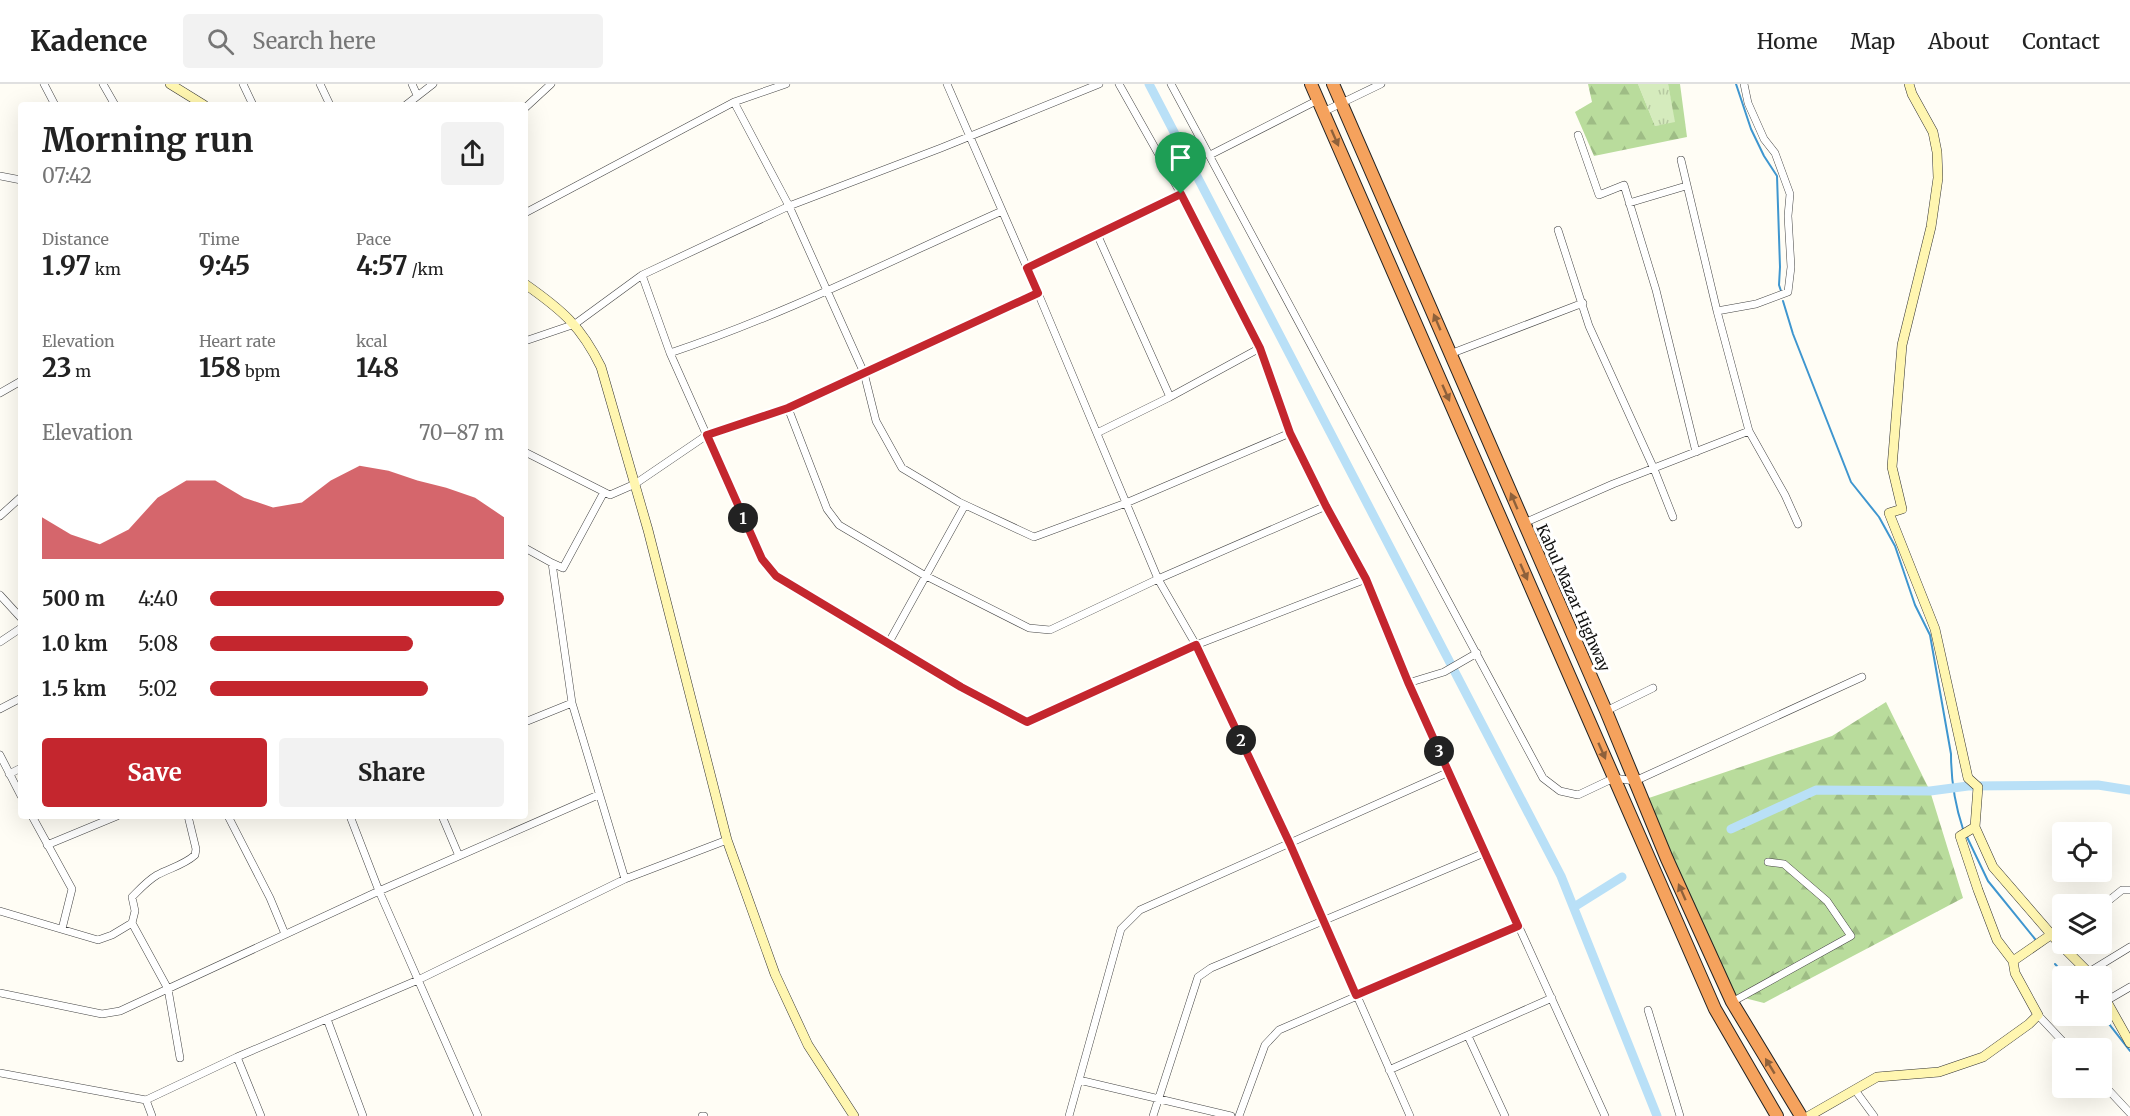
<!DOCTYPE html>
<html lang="en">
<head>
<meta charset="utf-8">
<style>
	:root { --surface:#fff; --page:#f2f2f2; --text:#222; --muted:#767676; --line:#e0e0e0; --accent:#c4262e }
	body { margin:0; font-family:Merriweather,serif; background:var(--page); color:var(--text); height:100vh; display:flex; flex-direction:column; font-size:22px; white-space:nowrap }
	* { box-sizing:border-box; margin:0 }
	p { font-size:20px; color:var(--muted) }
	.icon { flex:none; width:33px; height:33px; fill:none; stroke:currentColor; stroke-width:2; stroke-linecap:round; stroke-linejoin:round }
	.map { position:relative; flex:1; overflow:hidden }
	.drawer { position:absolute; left:18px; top:18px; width:510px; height:717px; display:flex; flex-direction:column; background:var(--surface); border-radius:6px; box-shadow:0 6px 24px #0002 }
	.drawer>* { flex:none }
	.fabs { position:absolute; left:2052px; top:738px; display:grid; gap:12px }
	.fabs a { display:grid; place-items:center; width:60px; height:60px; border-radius:6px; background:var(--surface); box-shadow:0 6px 24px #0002; font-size:30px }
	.pin { position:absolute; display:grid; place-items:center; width:51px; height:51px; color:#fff; margin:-62px -26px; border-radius:50% 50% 50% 0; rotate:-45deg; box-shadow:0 0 6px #0007 }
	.pin .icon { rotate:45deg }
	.km { position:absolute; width:30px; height:30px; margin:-15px; border-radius:50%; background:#222; color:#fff; font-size:16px; line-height:30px; text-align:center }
	.round { display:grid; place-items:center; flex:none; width:63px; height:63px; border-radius:6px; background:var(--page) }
	.head { display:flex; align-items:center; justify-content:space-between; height:102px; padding:0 24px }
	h1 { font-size:33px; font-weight:700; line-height:45px }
	.stats { display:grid; grid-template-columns:repeat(3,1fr); gap:9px; height:102px; padding:6px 24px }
	.stats div { display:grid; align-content:center }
	.stats b { font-size:26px; font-weight:700 }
	.stats small { font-size:16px; font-weight:400 }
	.stats p { font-size:16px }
	.chart { height:168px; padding:12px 24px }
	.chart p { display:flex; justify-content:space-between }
	.chart svg { width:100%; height:108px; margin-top:6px; fill:var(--accent); opacity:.7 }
	.cta { display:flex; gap:12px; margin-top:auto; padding:12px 24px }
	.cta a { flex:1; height:69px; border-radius:6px; background:var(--accent); color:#fff; font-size:24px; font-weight:700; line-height:69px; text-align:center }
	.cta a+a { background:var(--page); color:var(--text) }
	ul { padding:0 24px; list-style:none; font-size:20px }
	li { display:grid; grid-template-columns:96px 72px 1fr; align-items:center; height:45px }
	li i { height:15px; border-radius:8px; background:var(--accent) }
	header { display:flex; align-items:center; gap:36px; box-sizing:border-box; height:84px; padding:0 30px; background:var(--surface); border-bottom:2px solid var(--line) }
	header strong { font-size:28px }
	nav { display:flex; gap:33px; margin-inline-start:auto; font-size:21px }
	.search { width:420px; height:54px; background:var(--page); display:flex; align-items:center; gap:15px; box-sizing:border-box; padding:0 21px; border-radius:6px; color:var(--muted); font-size:22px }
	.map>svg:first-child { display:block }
	.grass { fill:url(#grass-tufts) }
	.forest { fill:url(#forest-firs) }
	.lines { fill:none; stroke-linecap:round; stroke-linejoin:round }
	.stream { stroke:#3f96cf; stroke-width:2 }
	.canal { stroke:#b9e0f7; stroke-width:9 }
	.street-casing { stroke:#444; stroke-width:8 }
	.secondary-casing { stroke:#333; stroke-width:10 }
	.highway-casing { stroke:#222; stroke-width:14 }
	.street { stroke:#fff; stroke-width:7 }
	.secondary { stroke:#fff6b0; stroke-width:9 }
	.highway { stroke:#f5a25d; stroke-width:12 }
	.oneway { fill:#8e613b }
	.route-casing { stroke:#fff; stroke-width:12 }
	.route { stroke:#c4262e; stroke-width:8 }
	.labels { text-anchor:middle; stroke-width:6; stroke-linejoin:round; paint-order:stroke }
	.street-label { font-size:15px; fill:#111; stroke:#fff }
</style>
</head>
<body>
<header>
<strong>Kadence</strong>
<div class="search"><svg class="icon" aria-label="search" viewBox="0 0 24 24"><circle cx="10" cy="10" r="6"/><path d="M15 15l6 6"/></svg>Search here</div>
<nav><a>Home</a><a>Map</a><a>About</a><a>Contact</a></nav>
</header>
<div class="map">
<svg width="2130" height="1032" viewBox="0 0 2130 1032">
	<defs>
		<pattern id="grass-tufts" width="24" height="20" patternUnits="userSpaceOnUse" patternTransform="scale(1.5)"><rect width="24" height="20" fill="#d5ebbd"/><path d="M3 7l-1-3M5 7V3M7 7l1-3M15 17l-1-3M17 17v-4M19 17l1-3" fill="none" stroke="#b6c8a1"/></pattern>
		<pattern id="forest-firs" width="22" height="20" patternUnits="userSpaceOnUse" patternTransform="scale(1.5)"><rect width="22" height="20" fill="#b9dc9c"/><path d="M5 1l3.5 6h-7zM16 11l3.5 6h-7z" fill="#9ebc85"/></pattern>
	</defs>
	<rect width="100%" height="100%" fill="#fffdf5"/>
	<path class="grass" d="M1638,0H1668L1676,39L1655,42Z"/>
	<path class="forest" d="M1588,0H1638L1655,42L1675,38L1668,0H1680L1687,53L1594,72L1575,28L1592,18Z
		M1886,618L1930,707L1963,814L1764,919L1729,910L1640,717L1832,652Z"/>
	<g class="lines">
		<path class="stream" d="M1736,0L1751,45L1764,72L1777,92L1780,183L1779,201L1781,207
			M1783,217L1793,250L1851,398L1879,433L1895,462L1915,521L1930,551L1951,670C1951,695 1955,721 1963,745
			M1966,751L1988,797L2035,855
			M2055,880L2066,892
			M2102,931L2130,967"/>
		<path class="canal" d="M1149,0L1561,792L1657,1032
			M1731,745L1816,706L1930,707L1968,702L2098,701L2130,706
			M1574,823L1622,793"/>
		<defs>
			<path id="street" d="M44,0L55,21
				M103,0L115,21
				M243,0L253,21
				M320,0L330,21
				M412,0L417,11
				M947,0L1038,209L1158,495L1196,561L1290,760L1410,1032
				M1119,0L1181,110L1260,264L1290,349L1326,422L1366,495L1408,599L1605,1032
				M1171,0L1543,694L1560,707L1578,711L1614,694L1635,697L1862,593
				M734,18L789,122L864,289L876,337L902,384L959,418L1034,453L1126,419L1290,349
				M406,21L433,0
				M525,24L551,0
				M1323,28L1381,0
				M1578,51L1599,111L1624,101L1656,206L1696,368
				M1210,71L1318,16
				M1681,76L1717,227L1749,347L1785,411L1798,440
				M0,92L21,96
				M1629,119L1686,102
				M525,129L734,18L786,0
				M1558,146L1589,242L1654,385L1673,433
				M1097,150L1170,313
				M1027,184L1181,110
				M642,191L670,269L762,475L776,492L961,603L1027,638L1196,561L1366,495
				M1717,227L1756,220L1788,208L1791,183L1788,132L1790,110L1775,69L1764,55L1748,19L1744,0
				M525,257L575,240L642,191L789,122L941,64L1099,0
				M670,269C784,231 892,176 1002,127
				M1450,270L1583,219
				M0,309L21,297
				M788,324L827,425L839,441L924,491L1029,544L1050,546L1158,495L1326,422
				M1097,349L1170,313L1260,264
				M525,368L610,411L635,400L707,351L788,324L1038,209
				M0,432L21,413
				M1524,439L1613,400L1749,347
				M525,464L552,479L572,619L625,795
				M552,479L563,484L604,408
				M0,511L21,534
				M0,558L21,544
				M888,560L965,421
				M1408,599L1444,588L1477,569
				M0,625L21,614
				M1606,627L1653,604
				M525,638L572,619
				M0,671L21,712
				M9,690L21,684
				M32,732L72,805L62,845
				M228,732L270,814L285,850
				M350,732L379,807L478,1032
				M442,732L459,772
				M47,761L117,732
				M2102,822L2122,806H2130
				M0,827L98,856L112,851L132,839L168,905L180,974
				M132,839L135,827L132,813C140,805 147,797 157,791C170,784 184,781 195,771L196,765L188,732
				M2089,888L2130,863
				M0,909L102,930L120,927L379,807L598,711
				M2106,917L2130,903
				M1732,918L1851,852L1827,817L1784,780L1768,778
				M1648,926L1680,1032
				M2038,931L2069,964
				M327,935L363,1032
				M1468,952L1505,1032
				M237,973L261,1032
				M1389,986L1552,914
				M0,989L146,1016
				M2102,999L2130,1029
				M1855,1006L1874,1032
				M152,1032L146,1016L237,973L418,896L625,795L727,756
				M702,1032H704
				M1069,1032L1079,996
				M1153,1032L1198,893L1211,884L1484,769
				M1231,1032L1079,996L1121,845L1140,826L1449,688
				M1239,1032L1265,961L1279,946L1518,842"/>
			<path id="secondary" d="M170,0L204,21
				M1909,0L1912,10L1933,48L1937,68L1938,94L1931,143L1902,261L1892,383L1902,425L1889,429L1935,545L1968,694L1978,703L1975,743L1993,783L2057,857L2092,892
				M525,200C562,226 581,242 601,283L648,446L727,756L775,890L808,961L854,1032
				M1975,743L1960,752L1978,806L1997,856L2013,877
				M2102,909L2130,959
				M1809,1032L1877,993L1939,988L1983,973L2029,940L2038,931L2015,889L2013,877L2052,850"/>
			<path id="highway" d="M1311,0L1715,925L1777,1032
				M1333,0L1606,627L1667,775L1732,918L1801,1032"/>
		</defs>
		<use href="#street" class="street-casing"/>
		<use href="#secondary" class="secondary-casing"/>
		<use href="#highway" class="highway-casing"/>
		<use href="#street" class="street"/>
		<use href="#secondary" class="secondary"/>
		<use href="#highway" class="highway"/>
	</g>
	<defs><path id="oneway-solid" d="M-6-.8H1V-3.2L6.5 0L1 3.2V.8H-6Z" transform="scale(1.5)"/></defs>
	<g class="oneway">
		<use href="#oneway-solid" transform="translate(1335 54) rotate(66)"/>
		<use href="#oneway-solid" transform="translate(1437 238) rotate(-113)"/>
		<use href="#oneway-solid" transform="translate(1446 309) rotate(66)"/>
		<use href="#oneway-solid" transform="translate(1514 417) rotate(-113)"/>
		<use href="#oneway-solid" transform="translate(1524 488) rotate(66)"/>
		<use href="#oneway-solid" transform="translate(1602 667) rotate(66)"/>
		<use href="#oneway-solid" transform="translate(1682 808) rotate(-114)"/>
		<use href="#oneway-solid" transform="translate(1770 982) rotate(-121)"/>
	</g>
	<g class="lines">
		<defs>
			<path id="route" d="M1181,110L1260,264L1290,349L1326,422L1366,495L1408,598L1518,842L1356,911L1290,760L1196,561L1027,638L961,603L776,492L762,475L707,351L788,324L1038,209L1027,184Z"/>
		</defs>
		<use href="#route" class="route-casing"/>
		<use href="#route" class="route"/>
	</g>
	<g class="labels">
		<g class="street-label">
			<text transform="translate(1573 514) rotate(66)" y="5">Kabul Mazar Highway</text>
		</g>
	</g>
</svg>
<div class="fabs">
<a><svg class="icon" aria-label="locate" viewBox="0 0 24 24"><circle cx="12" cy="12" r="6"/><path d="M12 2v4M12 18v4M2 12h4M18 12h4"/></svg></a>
<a><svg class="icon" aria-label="layers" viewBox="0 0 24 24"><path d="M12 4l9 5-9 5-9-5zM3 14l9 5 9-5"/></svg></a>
<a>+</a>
<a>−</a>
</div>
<div class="pin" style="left:1181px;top:110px;background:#1e9e55"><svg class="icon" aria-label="arrive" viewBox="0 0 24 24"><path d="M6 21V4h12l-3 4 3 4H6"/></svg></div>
<b class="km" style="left:743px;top:434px">1</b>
<b class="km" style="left:1241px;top:656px">2</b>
<b class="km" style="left:1439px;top:667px">3</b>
<section class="drawer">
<div class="head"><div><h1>Morning run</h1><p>07:42</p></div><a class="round"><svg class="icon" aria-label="share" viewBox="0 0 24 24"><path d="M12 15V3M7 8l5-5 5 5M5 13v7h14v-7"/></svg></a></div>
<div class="stats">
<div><p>Distance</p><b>1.97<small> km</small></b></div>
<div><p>Time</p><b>9:45</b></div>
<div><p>Pace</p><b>4:57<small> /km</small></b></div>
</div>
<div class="stats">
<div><p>Elevation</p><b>23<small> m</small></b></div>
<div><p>Heart rate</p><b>158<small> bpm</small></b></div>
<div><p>kcal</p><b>148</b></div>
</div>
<div class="chart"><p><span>Elevation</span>70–87 m</p>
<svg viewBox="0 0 160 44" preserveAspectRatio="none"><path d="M0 44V27L10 34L20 38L30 32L40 19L50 12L60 12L70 19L80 23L90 21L100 12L110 6L120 8L130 12L140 15L150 19L160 27V44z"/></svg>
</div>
<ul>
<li><b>500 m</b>4:40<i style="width:100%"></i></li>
<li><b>1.0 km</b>5:08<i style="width:69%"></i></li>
<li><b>1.5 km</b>5:02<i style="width:74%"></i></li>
</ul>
<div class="cta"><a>Save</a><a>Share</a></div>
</section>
</div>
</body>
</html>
